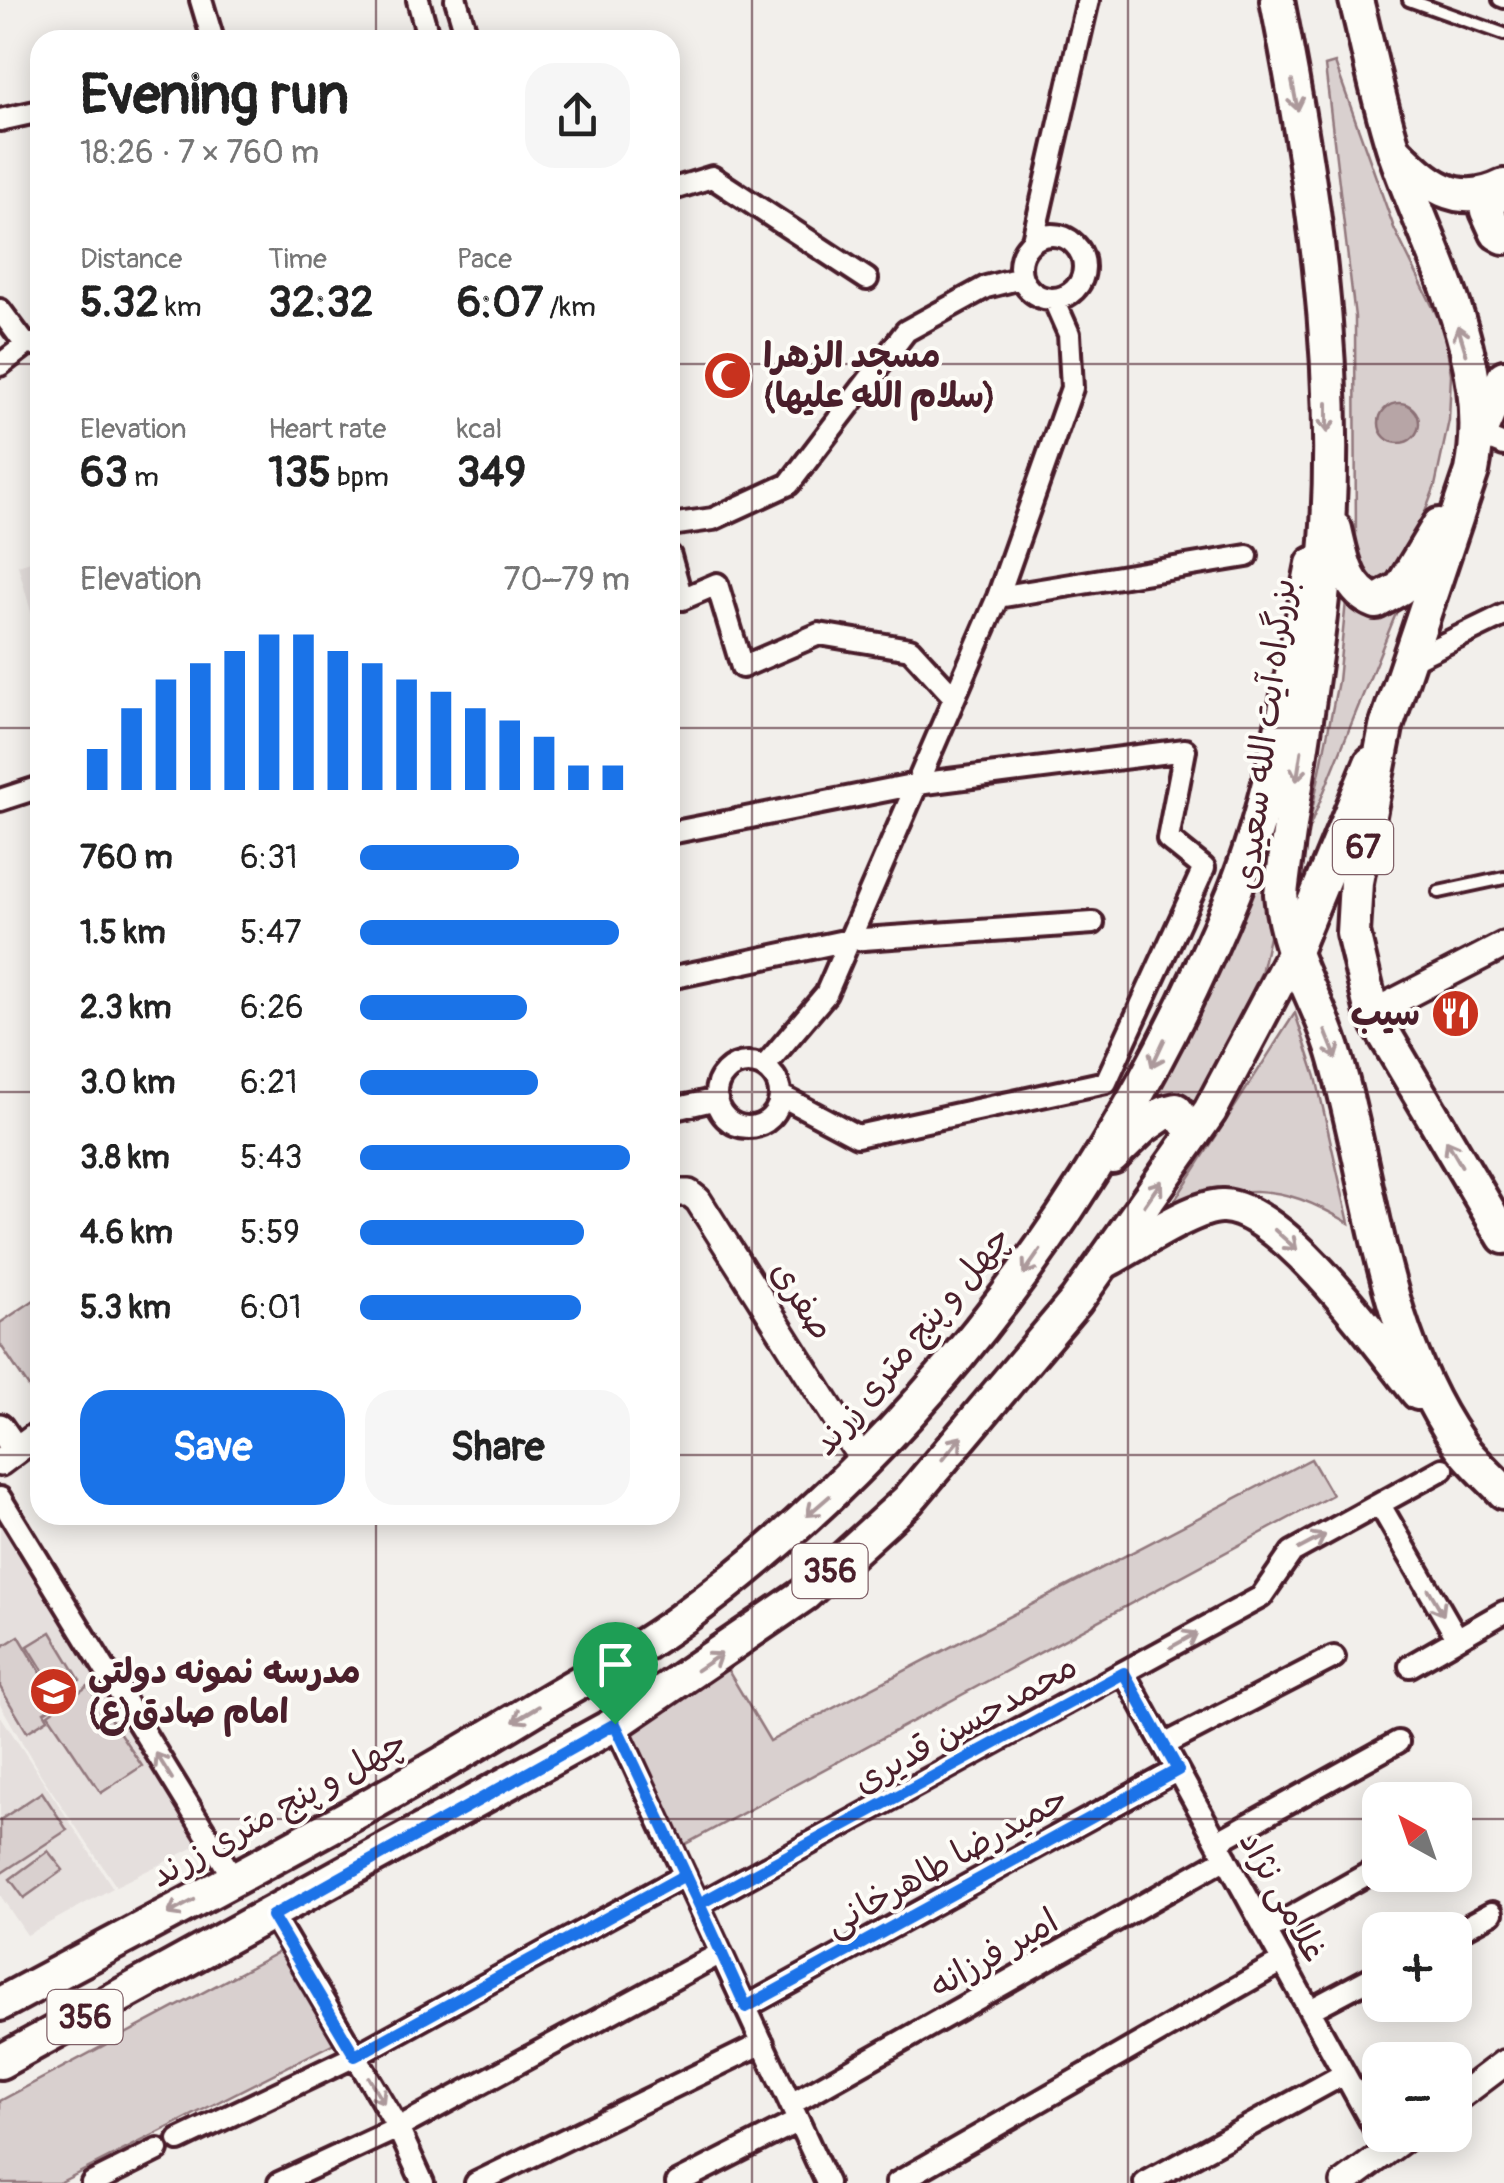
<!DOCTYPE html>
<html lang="en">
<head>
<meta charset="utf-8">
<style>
	:root { --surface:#fff; --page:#f6f6f6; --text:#222; --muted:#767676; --accent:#1a73e8 }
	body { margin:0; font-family:Pangolin,"Playpen Sans Arabic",sans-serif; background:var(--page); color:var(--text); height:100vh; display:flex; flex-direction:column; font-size:38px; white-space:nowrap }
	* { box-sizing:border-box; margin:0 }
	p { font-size:32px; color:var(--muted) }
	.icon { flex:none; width:55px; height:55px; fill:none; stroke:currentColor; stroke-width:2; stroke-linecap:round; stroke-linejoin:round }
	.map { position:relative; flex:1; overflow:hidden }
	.side { position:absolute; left:30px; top:30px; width:650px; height:1495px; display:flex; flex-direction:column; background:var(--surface); border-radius:30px; box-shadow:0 5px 25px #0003 }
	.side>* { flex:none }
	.needle { width:65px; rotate:320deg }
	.tools { position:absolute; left:1362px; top:1782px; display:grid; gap:20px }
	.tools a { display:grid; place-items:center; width:110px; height:110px; border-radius:20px; background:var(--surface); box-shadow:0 5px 25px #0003; font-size:50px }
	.pin { position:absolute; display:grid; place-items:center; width:85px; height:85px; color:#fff; margin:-102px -42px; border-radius:50% 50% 50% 0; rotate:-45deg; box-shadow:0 0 10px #0007 }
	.pin .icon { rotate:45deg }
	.round { display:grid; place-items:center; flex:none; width:105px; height:105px; border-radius:30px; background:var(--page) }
	.headline { display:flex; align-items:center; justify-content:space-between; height:170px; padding:0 50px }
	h1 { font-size:55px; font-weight:700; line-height:75px }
	.stats { display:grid; grid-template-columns:repeat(3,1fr); gap:15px; height:170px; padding:10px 50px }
	.stats div { display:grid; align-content:center }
	.stats b { font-size:42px; font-weight:700 }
	.stats small { font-size:28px; font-weight:400 }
	.stats p { font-size:28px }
	.chart { height:280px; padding:20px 50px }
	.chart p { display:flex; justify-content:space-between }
	.chart svg { width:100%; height:180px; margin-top:10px; stroke:var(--accent); stroke-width:6 }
	.cta { display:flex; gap:20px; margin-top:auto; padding:20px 50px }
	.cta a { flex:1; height:115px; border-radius:30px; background:var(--accent); color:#fff; font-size:40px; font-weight:700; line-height:115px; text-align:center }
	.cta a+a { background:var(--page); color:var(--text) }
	ul { padding:0 50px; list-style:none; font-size:32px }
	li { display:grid; grid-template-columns:160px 120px 1fr; align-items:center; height:75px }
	li i { height:25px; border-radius:12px; background:var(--accent) }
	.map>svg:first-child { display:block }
	.built { fill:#e5dfdd }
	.green { fill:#d9d0cf; stroke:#92787d; stroke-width:2.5 }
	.water { fill:#b7a5a6; stroke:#8b6f75; stroke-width:2.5 }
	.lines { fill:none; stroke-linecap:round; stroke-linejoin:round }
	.service-casing { stroke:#4a1f2b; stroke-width:18 }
	.minor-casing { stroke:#4a1f2b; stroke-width:28 }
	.tertiary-casing { stroke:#4a1f2b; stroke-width:32 }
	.primary-casing { stroke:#4a1f2b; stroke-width:40 }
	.trunk-casing { stroke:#4a1f2b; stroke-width:40 }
	.service { stroke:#fdfcf7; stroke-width:10 }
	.minor { stroke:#fdfcf7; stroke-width:20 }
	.tertiary { stroke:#fdfcf7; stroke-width:25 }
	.primary { stroke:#fdfcf7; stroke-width:32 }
	.trunk { stroke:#fdfcf7; stroke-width:32 }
	.oneway { stroke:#ac999b }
	.route-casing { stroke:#fff; stroke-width:20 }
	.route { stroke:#1a73e8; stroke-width:12 }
	.grid { fill:none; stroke:#4a1f2b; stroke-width:2.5; stroke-opacity:0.55 }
	.labels { text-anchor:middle; stroke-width:8; stroke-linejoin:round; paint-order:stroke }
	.shield { fill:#fdfcf7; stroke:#806168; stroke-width:2.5 }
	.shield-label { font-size:32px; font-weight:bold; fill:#4a1f2b }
	.poi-label { font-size:35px; font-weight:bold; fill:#4a1f2b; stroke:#fdfcf7; text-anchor:start }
	.street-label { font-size:35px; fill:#4a1f2b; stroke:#fdfcf7 }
</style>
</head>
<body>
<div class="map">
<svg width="1504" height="2183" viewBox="0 0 1504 2183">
	<rect width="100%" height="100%" fill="#f2efeb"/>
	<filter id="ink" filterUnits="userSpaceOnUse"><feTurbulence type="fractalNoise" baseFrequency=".01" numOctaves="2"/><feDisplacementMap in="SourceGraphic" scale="20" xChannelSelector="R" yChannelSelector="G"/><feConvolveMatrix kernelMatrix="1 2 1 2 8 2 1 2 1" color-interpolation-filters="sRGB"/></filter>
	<g filter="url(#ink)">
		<path class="built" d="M40,558V629L36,630L18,565Z
			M0,1521L205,1842L116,1886L41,1775L0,1704Z
			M0,1715L113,1888L27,1935L0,1895Z"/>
		<path class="green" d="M1335,63L1394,228L1444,330L1451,374L1449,420L1435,486L1403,570L1382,586L1364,578L1356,551L1355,317L1325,66Z
			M1346,601L1360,615L1380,617L1401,601L1308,831L1338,681Z
			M1269,821L1265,887L1269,937L1261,973L1195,1107L1176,1093L1135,1110Z
			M1295,1013L1316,1077L1349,1223C1276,1180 1242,1184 1166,1214Z
			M40,1296V1387L32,1392L0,1344V1323Z
			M1311,1459L1332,1495L680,1847L632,1734L636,1725L726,1667L770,1741Z
			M51,1632L80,1680L58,1695L28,1646Z
			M19,1636L59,1703L44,1712L48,1719L27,1732L0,1687V1648Z
			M88,1686L142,1766L101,1793L48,1714Z
			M42,1792L67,1830L0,1874V1820Z
			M48,1851L63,1870L24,1898L10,1879Z
			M288,1947L336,2042L59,2183H0V2101Z"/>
		<path class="water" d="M1379 423a20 20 0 1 1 40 0a20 20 0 1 1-40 0Z"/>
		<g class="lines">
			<defs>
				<path id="service" d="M1409,0L1504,34
					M1499,0L1504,2
					M1439,892L1504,878"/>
				<path id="minor" d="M201,0L213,40
					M418,0L429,40
					M456,0L468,40
					M0,120L40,111
					M670,190L712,177L867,279
					M1020 267a32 32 0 1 1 64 0a32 32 0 1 1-64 0Z
					M1033,240L1088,0
					M0,310L26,345
					M0,365L26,345L40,343
					M1479,435L1504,445
					M670,525L713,519L789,484L906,331L986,287L1021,278
					M670,556L682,599L717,584L742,667L819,634L910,649L954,697
					M998,597L1247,556
					M1407,662L1504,615
					M0,800L40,787
					M670,833L917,784L1185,750L1168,839L1204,868L1106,1082L857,1136L780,1095
					M670,978L849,940L1093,923
					M716 1095a32 32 0 1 1 64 0a32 32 0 1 1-64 0Z
					M764,1067L826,994L998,597L1072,388L1069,334L1054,300
					M670,1110L717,1099
					M0,1498L234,1879
					M1380,1505L1457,1638
					M1410,1666L1504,1612
					M1124,1673L1387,2151
					M615,1724L827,2183
					M1164,1745L1334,1657
					M1217,1842L1398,1742
					M699,1904L1261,1597L1292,1552L1443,1469
					M273,1916L398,2128L423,2183
					M1266,1931L1380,1867
					M1455,1933L1492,1913
					M746,2007L1177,1770
					M1310,2010L1380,1973
					M791,2104L1226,1858
					M179,2140L355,2056L685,1875
					M92,2183L158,2150
					M279,2183L398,2128L721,1953
					M476,2183L763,2043
					M677,2183L798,2121
					M897,2183L1283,1961
					M1145,2183L1344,2074"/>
				<path id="tertiary" d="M1372,1013L1504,945
					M670,1193H689L698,1200L865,1464
					M0,1427L16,1450
					M0,1463L40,1433
					M1455,2100L1504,2063
					M1344,2183L1409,2135"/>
				<path id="primary" d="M1395,151C1428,184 1456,210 1504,186
					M1498,189L1487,211L1497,233L1504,237
					M1479,435L1504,377
					M1112,1157L1142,1128L1164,1113L1176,1110L1194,1134
					M0,2004C178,1908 359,1816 531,1711C580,1681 634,1654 680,1620C929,1438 1117,1178 1234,893C1276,790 1291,673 1313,564
					M0,2062L615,1724L805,1594L908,1500L1076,1301L1210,1111L1292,956L1371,763"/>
				<path id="trunk" d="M1277,0C1312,178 1340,358 1327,541C1319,659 1295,776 1281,894C1287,962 1319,997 1336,1059C1372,1184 1381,1331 1458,1442C1470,1460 1489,1476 1504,1492
					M1356,0C1369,51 1379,106 1396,156C1431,256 1494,363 1472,471L1386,727L1356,882L1353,933L1372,1013L1504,1237
					M1335,529C1342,558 1346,590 1376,602L1401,588L1439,525
					M1106,1261C1134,1247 1194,1205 1223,1206C1283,1208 1381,1347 1418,1393"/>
			</defs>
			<use href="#service" class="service-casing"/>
			<use href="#minor" class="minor-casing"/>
			<use href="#tertiary" class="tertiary-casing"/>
			<use href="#primary" class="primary-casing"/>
			<use href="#trunk" class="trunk-casing"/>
			<use href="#service" class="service"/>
			<use href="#minor" class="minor"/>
			<use href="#tertiary" class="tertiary"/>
			<use href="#primary" class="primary"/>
			<use href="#trunk" class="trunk"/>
		</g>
		<defs><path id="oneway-shaft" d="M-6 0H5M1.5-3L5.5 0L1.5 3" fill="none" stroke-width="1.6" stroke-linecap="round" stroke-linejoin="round" transform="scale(2.5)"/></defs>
		<g class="oneway">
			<use href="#oneway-shaft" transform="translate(1295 96) rotate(79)"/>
			<use href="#oneway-shaft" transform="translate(1462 340) rotate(-107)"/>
			<use href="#oneway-shaft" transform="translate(1327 418) rotate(90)"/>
			<use href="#oneway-shaft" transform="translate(1299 766) rotate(99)"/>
			<use href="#oneway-shaft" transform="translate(1331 1045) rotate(68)"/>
			<use href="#oneway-shaft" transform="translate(1158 1053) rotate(115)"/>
			<use href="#oneway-shaft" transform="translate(1454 1153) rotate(-120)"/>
			<use href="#oneway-shaft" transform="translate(1153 1193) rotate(-55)"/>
			<use href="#oneway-shaft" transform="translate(1286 1240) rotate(42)"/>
			<use href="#oneway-shaft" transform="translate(1032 1262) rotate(125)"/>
			<use href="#oneway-shaft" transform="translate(952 1448) rotate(-50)"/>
			<use href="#oneway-shaft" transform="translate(818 1506) rotate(139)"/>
			<use href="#oneway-shaft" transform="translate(1312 1542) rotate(-28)"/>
			<use href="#oneway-shaft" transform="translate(1436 1602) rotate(60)"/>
			<use href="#oneway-shaft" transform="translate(1184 1640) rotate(-29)"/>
			<use href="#oneway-shaft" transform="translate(709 1662) rotate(-34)"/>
			<use href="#oneway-shaft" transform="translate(526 1714) rotate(149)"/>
			<use href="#oneway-shaft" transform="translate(164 1766) rotate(-122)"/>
			<use href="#oneway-shaft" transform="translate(181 1907) rotate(152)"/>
			<use href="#oneway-shaft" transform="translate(376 2090) rotate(59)"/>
		</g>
	</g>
	<g class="lines" filter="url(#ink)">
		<defs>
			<path id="route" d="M615,1724L272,1916L355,2056L685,1875L699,1904L1124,1673L1178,1770L746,2007C703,1912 660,1818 615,1724"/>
		</defs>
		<use href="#route" class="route-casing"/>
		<use href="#route" class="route"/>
	</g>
	<path class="grid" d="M376,0V40M752,0V2183M1128,0V2183M0,364H40M670,364H1504M0,728H40M670,728H1504M0,1092H40M670,1092H1504M0,1455H40M670,1455H1504M376,1515V2183M0,1819H1380M1455,1819H1504"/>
	<defs>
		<symbol id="mosque-disc" viewBox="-11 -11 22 22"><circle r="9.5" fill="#c8321e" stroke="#fdfcf7"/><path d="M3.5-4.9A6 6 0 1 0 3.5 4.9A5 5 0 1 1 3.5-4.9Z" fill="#fff"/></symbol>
		<symbol id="restaurant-disc" viewBox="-11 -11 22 22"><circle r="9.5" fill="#c8321e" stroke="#fdfcf7"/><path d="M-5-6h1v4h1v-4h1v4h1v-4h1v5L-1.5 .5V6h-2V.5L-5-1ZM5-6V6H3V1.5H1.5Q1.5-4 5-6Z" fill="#fff"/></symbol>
		<symbol id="school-disc" viewBox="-11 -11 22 22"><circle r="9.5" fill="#c8321e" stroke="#fdfcf7"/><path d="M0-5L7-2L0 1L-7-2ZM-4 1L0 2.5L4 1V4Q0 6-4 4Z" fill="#fff"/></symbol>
	</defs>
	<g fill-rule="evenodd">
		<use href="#mosque-disc" x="700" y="348" width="55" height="55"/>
		<use href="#restaurant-disc" x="1428" y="986" width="55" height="55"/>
		<use href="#school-disc" x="26" y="1664" width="55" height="55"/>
	</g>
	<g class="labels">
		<g class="shield">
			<rect x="1333" y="820" width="60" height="54" rx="8"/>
			<rect x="792.5" y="1544" width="75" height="54" rx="8"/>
			<rect x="47.5" y="1990" width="75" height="54" rx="8"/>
		</g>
		<g class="shield-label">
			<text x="1363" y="858">67</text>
			<text x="830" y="1582">356</text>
			<text x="85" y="2028">356</text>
		</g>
		<g class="poi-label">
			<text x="763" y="367">مسجد الزهرا<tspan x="763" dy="40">(سلام الله علیها)</tspan></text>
			<text x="1420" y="1025" text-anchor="end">سیب</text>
			<text x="88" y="1683">مدرسه نمونه دولتی<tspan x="88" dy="40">امام صادق(ع)</tspan></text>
		</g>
		<g class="street-label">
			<text transform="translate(1264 734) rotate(-83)" y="12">بزرگراه آیت الله سعیدی</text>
			<text transform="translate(803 1300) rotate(58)" y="12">صفری</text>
			<text transform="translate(911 1340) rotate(-50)" y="12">چهل و پنج متری زرند</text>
			<text transform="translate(965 1723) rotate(-29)" y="12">محمدحسن قدیری</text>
			<text transform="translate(278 1808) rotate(-29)" y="12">چهل و پنج متری زرند</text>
			<text transform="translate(946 1860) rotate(-29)" y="12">حمیدرضا طاهرخانی</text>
			<text transform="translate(1284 1896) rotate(61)" y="12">غلامی نژاد</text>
			<text transform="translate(993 1953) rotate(-30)" y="12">امیر فرزانه</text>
		</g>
	</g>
</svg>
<div class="tools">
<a><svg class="needle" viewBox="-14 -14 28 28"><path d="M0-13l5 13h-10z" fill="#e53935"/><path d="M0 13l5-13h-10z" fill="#767676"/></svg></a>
<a>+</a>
<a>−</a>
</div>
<div class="pin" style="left:615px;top:1724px;background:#1e9e55"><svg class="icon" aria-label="arrive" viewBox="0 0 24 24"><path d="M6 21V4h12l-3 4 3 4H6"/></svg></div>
<section class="side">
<div class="headline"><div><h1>Evening run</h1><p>18:26 · 7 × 760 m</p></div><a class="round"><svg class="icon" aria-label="share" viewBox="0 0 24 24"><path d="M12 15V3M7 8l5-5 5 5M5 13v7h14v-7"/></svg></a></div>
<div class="stats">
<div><p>Distance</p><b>5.32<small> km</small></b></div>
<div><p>Time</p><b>32:32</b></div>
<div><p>Pace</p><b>6:07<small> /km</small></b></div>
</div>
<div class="stats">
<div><p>Elevation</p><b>63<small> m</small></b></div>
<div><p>Heart rate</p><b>135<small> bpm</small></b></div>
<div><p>kcal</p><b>349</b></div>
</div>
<div class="chart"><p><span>Elevation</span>70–79 m</p>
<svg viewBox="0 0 160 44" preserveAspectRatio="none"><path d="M5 44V34M15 44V24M25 44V17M35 44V13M45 44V10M55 44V6M65 44V6M75 44V10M85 44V13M95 44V17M105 44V20M115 44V24M125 44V27M135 44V31M145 44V38M155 44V38"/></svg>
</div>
<ul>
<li><b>760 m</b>6:31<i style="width:59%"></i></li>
<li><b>1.5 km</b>5:47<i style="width:96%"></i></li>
<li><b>2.3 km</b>6:26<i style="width:62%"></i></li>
<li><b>3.0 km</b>6:21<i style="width:66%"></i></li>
<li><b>3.8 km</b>5:43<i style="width:100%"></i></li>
<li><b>4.6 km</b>5:59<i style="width:83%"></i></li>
<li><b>5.3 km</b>6:01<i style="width:82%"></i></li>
</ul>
<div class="cta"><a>Save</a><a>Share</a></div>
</section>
</div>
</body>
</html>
